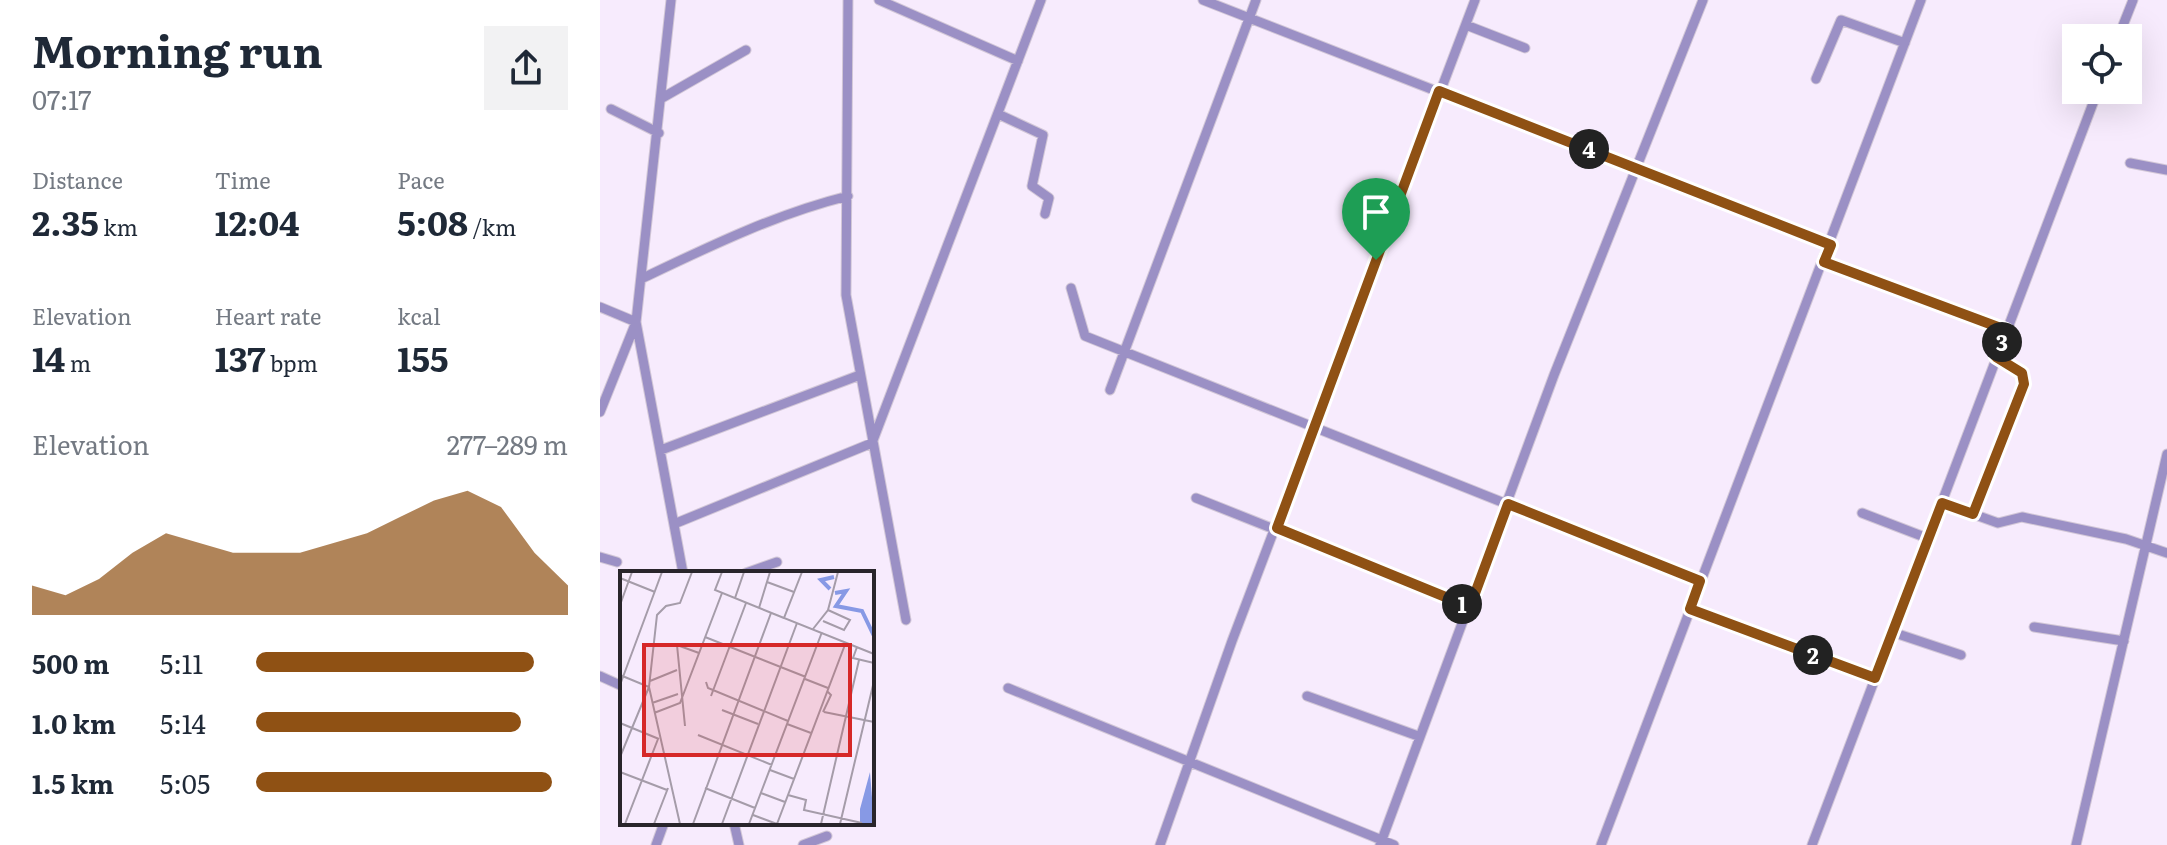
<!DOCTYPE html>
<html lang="en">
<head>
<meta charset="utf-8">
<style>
	:root { --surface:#fff; --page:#f2f2f3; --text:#1f2937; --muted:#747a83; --accent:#8f5114 }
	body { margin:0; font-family:Literata,serif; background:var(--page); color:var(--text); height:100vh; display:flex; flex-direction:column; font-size:30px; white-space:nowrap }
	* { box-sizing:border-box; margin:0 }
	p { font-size:26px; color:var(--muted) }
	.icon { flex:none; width:44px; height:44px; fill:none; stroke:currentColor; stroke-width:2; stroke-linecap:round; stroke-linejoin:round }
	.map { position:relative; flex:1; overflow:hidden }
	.panel { display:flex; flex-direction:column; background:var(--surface); width:600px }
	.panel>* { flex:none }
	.fabs { position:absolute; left:1462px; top:24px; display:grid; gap:16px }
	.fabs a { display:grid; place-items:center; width:80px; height:80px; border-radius:0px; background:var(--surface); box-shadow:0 8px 32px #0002; font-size:40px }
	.pin { position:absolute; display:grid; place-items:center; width:68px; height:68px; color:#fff; margin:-82px -34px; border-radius:50% 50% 50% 0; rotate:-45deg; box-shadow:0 0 8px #0007 }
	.pin .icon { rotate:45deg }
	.km { position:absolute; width:40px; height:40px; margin:-20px; border-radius:50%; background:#222; color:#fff; font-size:22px; line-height:40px; text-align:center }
	.round { display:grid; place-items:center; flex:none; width:84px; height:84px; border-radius:0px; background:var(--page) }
	.overview { display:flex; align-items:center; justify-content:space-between; height:136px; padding:0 32px }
	h1 { font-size:44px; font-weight:700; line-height:60px }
	.figures { display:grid; grid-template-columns:repeat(3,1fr); gap:12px; height:136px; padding:8px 32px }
	.figures div { display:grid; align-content:center }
	.figures b { font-size:34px; font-weight:700 }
	.figures small { font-size:22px; font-weight:400 }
	.figures p { font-size:22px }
	.chart { height:224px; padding:16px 32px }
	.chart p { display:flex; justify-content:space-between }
	.chart svg { width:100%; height:144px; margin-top:8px; fill:var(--accent); opacity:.7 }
	ul { padding:0 32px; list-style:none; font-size:26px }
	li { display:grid; grid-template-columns:128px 96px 1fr; align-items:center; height:60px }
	li i { height:20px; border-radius:10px; background:var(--accent) }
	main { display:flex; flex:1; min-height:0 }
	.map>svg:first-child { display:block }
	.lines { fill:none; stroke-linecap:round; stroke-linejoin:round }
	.minor-casing { stroke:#d2c7d7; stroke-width:11 }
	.minor { stroke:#9b90c5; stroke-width:9 }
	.route-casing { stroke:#fff; stroke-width:16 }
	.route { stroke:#8f5114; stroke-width:10 }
	.inset-river { fill:none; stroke:#8799e5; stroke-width:4 }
	.inset-road { fill:none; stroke:#a59ca9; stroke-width:2 }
	.view { fill:#d62828; fill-opacity:0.15; stroke:#d62828; stroke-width:4 }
	.inset-edge { fill:none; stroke:#29252b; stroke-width:4 }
</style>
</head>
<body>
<main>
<section class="panel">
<div class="overview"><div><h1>Morning run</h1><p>07:17</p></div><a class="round"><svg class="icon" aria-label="share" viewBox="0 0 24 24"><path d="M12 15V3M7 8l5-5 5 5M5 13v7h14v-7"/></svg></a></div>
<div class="figures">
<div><p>Distance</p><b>2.35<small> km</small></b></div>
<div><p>Time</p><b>12:04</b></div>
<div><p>Pace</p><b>5:08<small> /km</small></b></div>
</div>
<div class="figures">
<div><p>Elevation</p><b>14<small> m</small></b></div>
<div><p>Heart rate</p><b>137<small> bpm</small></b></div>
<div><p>kcal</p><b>155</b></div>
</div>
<div class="chart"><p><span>Elevation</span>277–289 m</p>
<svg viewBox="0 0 160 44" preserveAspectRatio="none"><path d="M0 44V35L10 38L20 33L30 25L40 19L50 22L60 25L70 25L80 25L90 22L100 19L110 14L120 9L130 6L140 11L150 25L160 35V44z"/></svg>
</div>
<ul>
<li><b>500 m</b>5:11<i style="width:89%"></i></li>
<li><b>1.0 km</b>5:14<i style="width:85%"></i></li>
<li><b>1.5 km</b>5:05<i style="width:95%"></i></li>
</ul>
</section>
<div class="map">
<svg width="1567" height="845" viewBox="0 0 1567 845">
	<rect width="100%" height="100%" fill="#f7ebfd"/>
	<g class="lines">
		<defs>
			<path id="minor" d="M248,0L246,295L306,620
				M279,0L418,61
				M603,0L1231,245
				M866,25L925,48
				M1518,38L1533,0
				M1216,79L1241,20L1305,43
				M62,98L146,50
				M11,109L59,133
				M398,114L443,135L432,186L449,198L445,214
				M1530,163L1567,170
				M1224,262L1406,330
				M43,278C110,246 176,214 248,196
				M471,288L485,336L1100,581
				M0,307L36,322L83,573
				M510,390L656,0
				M0,412L36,322L71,0
				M61,450L260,375
				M596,498L870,607
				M1342,503L1373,514L1424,384L1422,373L1396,357
				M1262,513L1327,538
				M1373,514L1398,523L1422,517L1526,539L1567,553
				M74,524L272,443L441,0
				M0,557L17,562
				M146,573L177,562
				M1090,609L1275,678
				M1434,627L1524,641
				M1292,632L1361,655
				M0,676L22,686
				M408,688L794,845
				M707,696L818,736
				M134,823L139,845
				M56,845L64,823
				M203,845L227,836
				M560,845L632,641L875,0
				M780,845L954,375L1103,0
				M1001,845L1321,0
				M1212,845L1498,90
				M1476,845L1567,454"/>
		</defs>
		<use href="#minor" class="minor-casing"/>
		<use href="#minor" class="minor"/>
	</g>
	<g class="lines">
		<defs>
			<path id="route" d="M839,91L1231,245L1224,262L1406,330L1396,357L1422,373L1424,384L1373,514L1342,503L1275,678L1090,609L1100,581L908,504L870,607L677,528Z"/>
		</defs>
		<use href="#route" class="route-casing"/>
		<use href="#route" class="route"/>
	</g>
	<g transform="translate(20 571)">
		<rect width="254" height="254" fill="#f7ebfd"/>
		<path d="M250,201L254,253H240V238Z" fill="#8799e5"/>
		<path class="inset-river" d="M210,18L201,9L214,6M215,22L226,20L216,35L242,40L254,65"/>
		<path class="inset-road" d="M102,1L95,19L164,47M182,1L164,47L254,83M0,7L35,21M147,11L174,21M115,27L124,1M0,34L12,1M139,37L150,1M203,50L224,59L230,49L208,39M193,58L208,39L218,1M85,66L186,106M237,76L233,87L254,92M0,104L29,116L60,253M185,108L208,117M30,110L57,99M86,111L88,117L168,150M0,114L42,1M91,125L126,32M32,132L58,123M102,139L138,153M203,141L211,124L207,120M204,141L254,151M34,142L60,132L102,22M0,152L39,168M167,153L191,162M65,155L57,74L79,82M78,164L152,194M0,186L29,116L37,44L46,35L60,32L72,1M150,199L174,208M0,201L47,219M85,217L135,237M141,222L165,231M168,224L186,229L184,239L242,252M133,244L157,253M5,253L38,168M34,253L48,217M73,253L151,42M102,253L177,52M129,253L202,61M157,253L226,71M201,253L239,89M220,253L254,110"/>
		<path class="view" d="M24,74H230V184H24Z"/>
		<rect width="254" height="254" class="inset-edge"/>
	</g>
</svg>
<div class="fabs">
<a><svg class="icon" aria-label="locate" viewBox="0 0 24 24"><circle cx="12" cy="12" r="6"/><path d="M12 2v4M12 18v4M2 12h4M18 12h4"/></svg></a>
</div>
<div class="pin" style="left:776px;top:260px;background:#1e9e55"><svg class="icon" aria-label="arrive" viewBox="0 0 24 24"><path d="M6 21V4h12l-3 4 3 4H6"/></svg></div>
<b class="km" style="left:862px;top:604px">1</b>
<b class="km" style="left:1213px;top:655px">2</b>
<b class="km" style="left:1402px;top:342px">3</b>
<b class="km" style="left:989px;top:149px">4</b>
</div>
</main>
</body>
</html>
